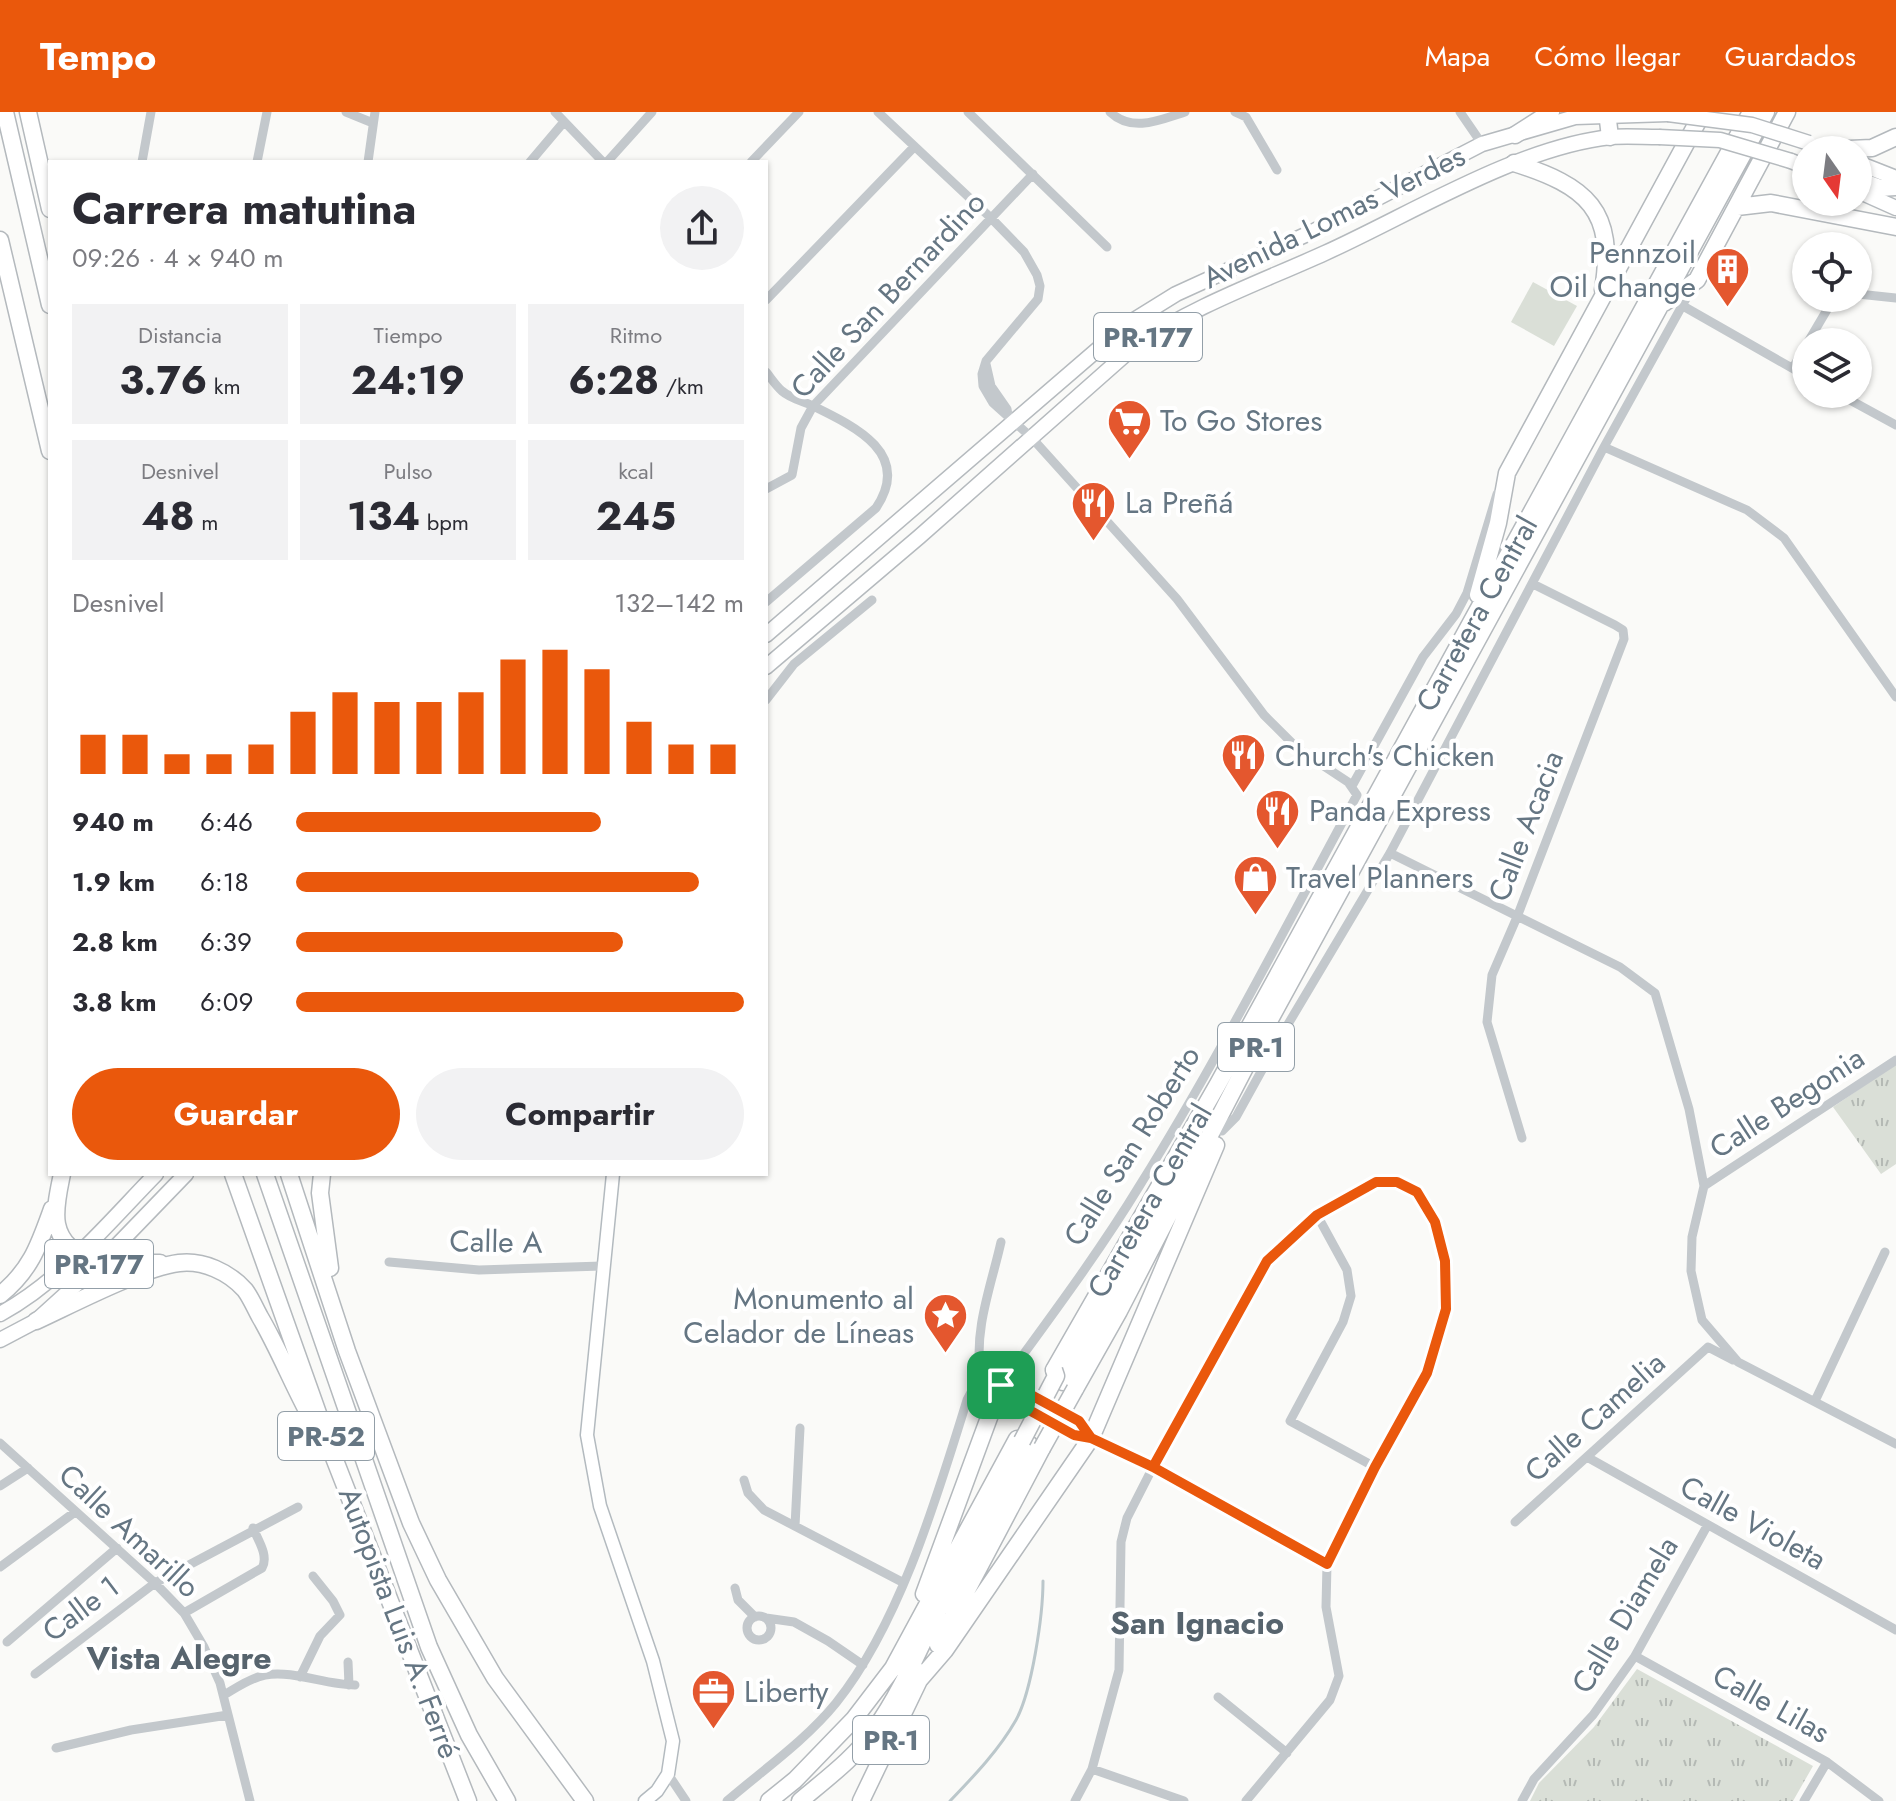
<!DOCTYPE html>
<html lang="es">
<head>
<meta charset="utf-8">
<style>
	:root { --surface:#fff; --page:#f2f2f3; --text:#2b2b33; --muted:#7c7c81; --accent:#ea580c }
	body { margin:0; font-family:Jost,sans-serif; background:var(--page); color:var(--text); height:100vh; display:flex; flex-direction:column; font-size:30px; white-space:nowrap }
	* { box-sizing:border-box; margin:0 }
	p { font-size:26px; color:var(--muted) }
	.icon { flex:none; width:44px; height:44px; fill:none; stroke:currentColor; stroke-width:2; stroke-linecap:round; stroke-linejoin:round }
	.map { position:relative; flex:1; overflow:hidden }
	.drawer { position:absolute; left:48px; top:48px; width:720px; height:1016px; display:flex; flex-direction:column; background:var(--surface); border-radius:0px; box-shadow:0 2px 6px #0004 }
	.drawer>* { flex:none }
	.needle { width:52px; rotate:166deg }
	.controls { position:absolute; left:1792px; top:24px; display:grid; gap:16px }
	.controls a { display:grid; place-items:center; width:80px; height:80px; border-radius:50%; background:var(--surface); box-shadow:0 2px 6px #0004; font-size:40px }
	.pin { position:absolute; display:grid; place-items:center; width:68px; height:68px; color:#fff; margin:-34px; border-radius:16px; box-shadow:0 4px 12px #0006 }
	.round { display:grid; place-items:center; flex:none; width:84px; height:84px; border-radius:42px; background:var(--page) }
	.overview { display:flex; align-items:center; justify-content:space-between; height:136px; padding:0 24px }
	h1 { font-size:44px; font-weight:700; line-height:60px }
	.figures { display:grid; grid-template-columns:repeat(3,1fr); gap:12px; height:136px; padding:8px 24px }
	.figures div { display:grid; align-content:center; border-radius:0px; background:var(--page); text-align:center }
	.figures b { font-size:40px; font-weight:700 }
	.figures small { font-size:22px; font-weight:400 }
	.figures p { font-size:22px }
	.chart { height:224px; padding:16px 24px }
	.chart p { display:flex; justify-content:space-between }
	.chart svg { width:100%; height:144px; margin-top:8px; stroke:var(--accent); stroke-width:6 }
	.action { display:flex; gap:16px; margin-top:auto; padding:16px 24px }
	.action a { flex:1; height:92px; border-radius:48px; background:var(--accent); color:#fff; font-size:32px; font-weight:700; line-height:92px; text-align:center }
	.action a+a { background:var(--page); color:var(--text) }
	ul { padding:0 24px; list-style:none; font-size:26px }
	li { display:grid; grid-template-columns:128px 96px 1fr; align-items:center; height:60px }
	li i { height:20px; border-radius:10px; background:var(--accent) }
	header { display:flex; align-items:center; gap:48px; box-sizing:border-box; height:112px; padding:0 40px; background:var(--accent); color:#fff }
	header strong { font-size:38px }
	nav { display:flex; gap:44px; margin-inline-start:auto; font-size:28px }
	.map>svg:first-child { display:block }
	.grass { fill:#dadfd7 }
	.park { fill:url(#park-tufts) }
	.lines { fill:none; stroke-linecap:round; stroke-linejoin:round }
	.stream { stroke:#bbc7cb; stroke-width:3 }
	.secondary-casing { stroke:#b3babf; stroke-width:15 }
	.primary-casing { stroke:#b5babe; stroke-width:17 }
	.highway-casing { stroke:#b4b9bd; stroke-width:19 }
	.street { stroke:#c3c8cc; stroke-width:9 }
	.secondary { stroke:#fff; stroke-width:12 }
	.primary { stroke:#fff; stroke-width:14 }
	.highway { stroke:#fff; stroke-width:16 }
	.primary-bridge-casing { stroke:#b5babe; stroke-width:17; stroke-linecap:butt }
	.highway-bridge-casing { stroke:#b4b9bd; stroke-width:19; stroke-linecap:butt }
	.primary-bridge { stroke:#fff; stroke-width:14 }
	.highway-bridge { stroke:#fff; stroke-width:16 }
	.route-casing { stroke:#fff; stroke-width:16 }
	.route { stroke:#ea580c; stroke-width:10 }
	.labels { text-anchor:middle; stroke-width:8; stroke-linejoin:round; paint-order:stroke }
	.shield { fill:#fff; stroke:#939fa8; stroke-width:2 }
	.shield-label { font-size:28px; font-weight:bold; fill:#657683 }
	.street-label { font-size:30px; fill:#657683; stroke:#fff }
	.poi-label { font-size:30px; fill:#657683; stroke:#fff; text-anchor:start }
	.neighbourhood-label { font-size:32px; font-weight:bold; fill:#57646e; stroke:#fff }
</style>
</head>
<body>
<header>
<strong>Tempo</strong>
<nav><a>Mapa</a><a>Cómo llegar</a><a>Guardados</a></nav>
</header>
<div class="map">
<svg width="1896" height="1689" viewBox="0 0 1896 1689">
	<defs>
		<pattern id="park-tufts" width="24" height="20" patternUnits="userSpaceOnUse" patternTransform="scale(2)"><rect width="24" height="20" fill="#dadfd7"/><path d="M3 7l-1-3M5 7V3M7 7l1-3M15 17l-1-3M17 17v-4M19 17l1-3" fill="none" stroke="#b4b9b4"/></pattern>
	</defs>
	<rect width="100%" height="100%" fill="#fafaf8"/>
	<path class="grass" d="M1533,170L1577,194L1554,234L1511,210Z"/>
	<path class="park" d="M1896,952V1052L1881,1062L1833,995Z
		M1637,1557L1813,1654L1793,1689H1530L1539,1671L1594,1615Z"/>
	<g class="lines">
		<path class="stream" d="M950,1689C974,1664 999,1638 1016,1608C1032,1579 1043,1503 1043,1469"/>
		<defs>
			<path id="secondary" d="M613,1062L587,1323L600,1394L653,1549L673,1629L668,1662L657,1679L645,1689"/>
			<path id="primary" d="M1791,49L1806,55
				M1858,51L1896,66
				M1858,79L1896,96
				M766,523L1126,213L1176,182L1314,119L1482,32L1575,5L1668,2
				M766,555L919,425L1135,234C1193,194 1261,170 1325,141C1411,102 1518,35 1611,25C1626,24 1643,25 1659,25
				M0,1202C61,1169 108,1111 156,1062
				M0,1228L36,1209L100,1151L186,1062"/>
			<path id="highway" d="M5,0L50,193
				M28,0L50,97
				M1607,0L1610,25
				M1515,23L1551,0
				M1826,38L1872,36L1896,25
				M1514,51C1587,74 1616,98 1603,178
				M1858,68L1880,76L1896,75
				M1737,95L1771,91L1896,115
				M0,128L50,339
				M1664,191L1697,168L1787,0
				M1478,483L1498,411L1507,361L1703,0
				M62,1062C59,1077 54,1097 57,1112C66,1157 127,1151 160,1151
				M233,1062L331,1338L468,1689
				M265,1062L429,1535L469,1623L507,1689
				M289,1062L347,1239L411,1411L438,1468L495,1566L585,1689
				M322,1062L320,1081L330,1156
				M0,1183C31,1158 39,1133 52,1097
				M36,1209C73,1192 141,1156 179,1151C203,1148 229,1160 245,1178C251,1186 255,1196 260,1205C281,1241 295,1279 316,1315
				M1054,1258L1218,972L1751,0
				M1063,1270L1177,1065
				M1075,1277L1119,1199L1268,911L1766,0
				M924,1482L1001,1273
				M944,1493L1029,1332
				M938,1533L1042,1336
				M920,1567L945,1538L1091,1326L1216,1033
				M769,1689L795,1668L854,1607L893,1556L1017,1327
				M800,1689C826,1667 856,1645 875,1617C905,1575 923,1526 947,1481
				M861,1689L923,1560"/>
		</defs>
		<use href="#secondary" class="secondary-casing"/>
		<use href="#primary" class="primary-casing"/>
		<use href="#highway" class="highway-casing"/>
		<path class="street" d="M346,0L373,11
			M555,0L603,50
			M878,0L992,107L1024,140L1037,163L1040,174L1038,187L986,249L982,262L983,274L993,291L1031,325L1177,487L1264,603L1298,637L1348,670L1357,683C1286,814 1219,946 1140,1073C1098,1142 1049,1207 1001,1273
			M968,0L1107,135
			M1110,0C1132,21 1160,8 1185,0
			M1235,0L1246,5L1277,58
			M1460,0L1482,32
			M142,50L151,0
			M257,50L267,0
			M368,50L375,0
			M530,50L563,11
			M607,50L652,0
			M751,50L799,0
			M1858,182L1896,186
			M766,188L914,35
			M1683,194L1806,264
			M1808,230L1831,191L1839,186
			M986,252L991,274L1007,297L1008,303
			M1793,256L1806,233
			M766,260C771,266 776,274 782,279C790,286 802,289 811,293C854,314 913,341 876,396L766,490
			M1839,282L1896,313
			M1604,335L1747,398L1784,426L1896,585
			M766,377L792,363L801,316L813,294L1033,62
			M766,588L794,552L872,488
			M1352,674L1423,545L1456,502L1467,481L1497,382
			M1390,741L1620,855L1655,881L1689,997L1704,1074L1692,1125L1691,1159L1702,1208L1738,1250L1896,1332
			M1222,1019L1236,1005L1278,929L1390,741L1604,335L1693,174
			M1522,1026L1487,910L1492,863L1517,805L1624,527L1623,518L1615,513L1533,472
			M1704,1074L1896,948
			M1317,1103L1347,1158L1351,1184L1343,1210L1290,1309L1375,1355
			M389,1150L479,1158L602,1154
			M1708,1235L1733,1248
			M981,1262C973,1219 992,1171 1001,1130
			M981,1262L1001,1273L1018,1276L1079,1309L1091,1326
			M1001,1273L1013,1289L1074,1323L1091,1326L1153,1355L1327,1452
			M1815,1289L1885,1140
			M0,1331L155,1471L184,1501L204,1535L220,1571L250,1689
			M1587,1345L1896,1518
			M744,1368L748,1381L764,1398L904,1471
			M0,1374L28,1356
			M1515,1410L1708,1235
			M795,1414L800,1316
			M0,1455L75,1400
			M735,1476L738,1488L755,1505
			M184,1501L262,1456C269,1444 258,1428 253,1416
			M747 1516a12 12 0 1 1 24 0a12 12 0 1 1-24 0Z
			M766,1506L794,1510L828,1529L863,1553
			M7,1530L117,1436
			M1635,1544L1827,1650L1879,1689
			M348,1550L349,1573
			M35,1562L155,1471L298,1395
			M300,1565L320,1524L340,1503L333,1489L313,1464
			M224,1583C236,1576 250,1566 265,1563C294,1558 325,1573 355,1573
			M1218,1585L1287,1641
			M56,1636L131,1618L228,1603
			M1092,1657L1184,1689
			M668,1662L686,1689
			M727,1689C763,1658 806,1628 836,1591C900,1511 937,1385 967,1288L981,1262
			M1075,1689L1092,1657L1119,1558L1121,1430L1127,1406L1153,1355L1267,1149L1317,1103L1354,1081L1376,1070H1397L1417,1080L1435,1110L1445,1149L1446,1197L1427,1261L1375,1355L1327,1452L1326,1495L1339,1564L1330,1588L1246,1689
			M1522,1689L1534,1667L1593,1603L1635,1544L1707,1414
			M1804,1689L1827,1650"/>
		<use href="#secondary" class="secondary"/>
		<use href="#primary" class="primary"/>
		<use href="#highway" class="highway"/>
		<defs>
			<path id="primary-bridge" d="M1668,2L1752,13L1809,31
				M1659,25L1720,28L1791,49"/>
			<path id="highway-bridge" d="M1022,1329L1056,1264L1054,1258
				M1042,1336L1075,1277"/>
		</defs>
		<use href="#primary-bridge" class="primary-bridge-casing"/>
		<use href="#highway-bridge" class="highway-bridge-casing"/>
		<use href="#primary-bridge" class="primary-bridge"/>
		<use href="#highway-bridge" class="highway-bridge"/>
	</g>
	<g class="lines">
		<defs>
			<path id="route" d="M1001,1273L1018,1276L1055,1296L1079,1309L1091,1326L1153,1355L1327,1452L1375,1355L1427,1261L1446,1197L1445,1149L1435,1110L1417,1080L1397,1070H1376L1317,1103L1267,1149L1153,1355L1091,1326L1074,1323L1013,1289L1001,1273"/>
		</defs>
		<use href="#route" class="route-casing"/>
		<use href="#route" class="route"/>
	</g>
	<defs>
		<symbol id="building-pin" viewBox="-11 -11 22 30"><path d="M0 17L-7.5 6A9.5 9.5 0 1 1 7.5 6Z" fill="#e4572e" stroke="#fff"/><path d="M-4-6H4V6H1V3H-1V6H-4ZM-2.5-4.3h1.7v1.8h-1.7ZM.8-4.3h1.7v1.8H.8ZM-2.5-1h1.7V.8h-1.7ZM.8-1h1.7V.8H.8Z" fill="#fff"/></symbol>
		<symbol id="supermarket-pin" viewBox="-11 -11 22 30"><path d="M0 17L-7.5 6A9.5 9.5 0 1 1 7.5 6Z" fill="#e4572e" stroke="#fff"/><path d="M-6-5.5h2.5l.6 2H6L4.5 2H-2.5L-4.4-4H-6ZM-1.5 3.2a1.3 1.3 0 1 0 .1 0ZM3 3.2a1.3 1.3 0 1 0 .1 0Z" fill="#fff"/></symbol>
		<symbol id="restaurant-pin" viewBox="-11 -11 22 30"><path d="M0 17L-7.5 6A9.5 9.5 0 1 1 7.5 6Z" fill="#e4572e" stroke="#fff"/><path d="M-5-6h1v4h1v-4h1v4h1v-4h1v5L-1.5 .5V6h-2V.5L-5-1ZM5-6V6H3V1.5H1.5Q1.5-4 5-6Z" fill="#fff"/></symbol>
		<symbol id="shop-pin" viewBox="-11 -11 22 30"><path d="M0 17L-7.5 6A9.5 9.5 0 1 1 7.5 6Z" fill="#e4572e" stroke="#fff"/><path d="M-5-2.5h2.3a2.7 3.5 0 0 1 5.4 0H5L5.5 6h-11ZM-1.5-2.5h3a1.5 2.3 0 0 0-3 0Z" fill="#fff"/></symbol>
		<symbol id="sight-pin" viewBox="-11 -11 22 30"><path d="M0 17L-7.5 6A9.5 9.5 0 1 1 7.5 6Z" fill="#e4572e" stroke="#fff"/><path d="M0-6L1.8-2.2L6-1.7L2.9 1.2L3.7 5.4L0 3.3L-3.7 5.4L-2.9 1.2L-6-1.7L-1.8-2.2Z" fill="#fff"/></symbol>
		<symbol id="office-pin" viewBox="-11 -11 22 30"><path d="M0 17L-7.5 6A9.5 9.5 0 1 1 7.5 6Z" fill="#e4572e" stroke="#fff"/><path d="M-6-3h4V-5.5h4V-3h4V5H-6ZM-1-4.5V-3h2v-1.5ZM-6 0V1H6V0Z" fill="#fff"/></symbol>
	</defs>
	<g fill-rule="evenodd">
		<use href="#building-pin" x="1702" y="132" width="51" height="69"/>
		<use href="#supermarket-pin" x="1104" y="284" width="51" height="69"/>
		<use href="#restaurant-pin" x="1068" y="366" width="51" height="69"/>
		<use href="#restaurant-pin" x="1218" y="618" width="51" height="69"/>
		<use href="#restaurant-pin" x="1252" y="674" width="51" height="69"/>
		<use href="#shop-pin" x="1230" y="740" width="51" height="69"/>
		<use href="#sight-pin" x="920" y="1178" width="51" height="69"/>
		<use href="#office-pin" x="688" y="1554" width="51" height="69"/>
	</g>
	<g class="labels">
		<g class="shield">
			<rect x="1094" y="201" width="108" height="48" rx="6"/>
			<rect x="1218" y="911" width="76" height="48" rx="6"/>
			<rect x="45" y="1128" width="108" height="48" rx="6"/>
			<rect x="278" y="1300" width="96" height="48" rx="6"/>
			<rect x="853" y="1604" width="76" height="48" rx="6"/>
		</g>
		<g class="shield-label">
			<text x="1148" y="235">PR-177</text>
			<text x="1256" y="945">PR-1</text>
			<text x="99" y="1162">PR-177</text>
			<text x="326" y="1334">PR-52</text>
			<text x="891" y="1638">PR-1</text>
		</g>
		<g class="street-label">
			<text transform="translate(1334 105) rotate(-26)" y="10">Avenida Lomas Verdes</text>
			<text transform="translate(888 183) rotate(-47)" y="10">Calle San Bernardino</text>
			<text transform="translate(1477 502) rotate(-61)" y="10">Carretera Central</text>
			<text transform="translate(1526 714) rotate(-69)" y="10">Calle Acacia</text>
			<text transform="translate(1787 991) rotate(-33)" y="10">Calle Begonia</text>
			<text transform="translate(1132 1034) rotate(-58)" y="10">Calle San Roberto</text>
			<text transform="translate(1150 1089) rotate(-60)" y="10">Carretera Central</text>
			<text transform="translate(496 1130) rotate(1)" y="10">Calle A</text>
			<text transform="translate(1595 1305) rotate(-42)" y="10">Calle Camelia</text>
			<text transform="translate(1753 1411) rotate(29)" y="10">Calle Violeta</text>
			<text transform="translate(129 1419) rotate(43)" y="10">Calle Amarillo</text>
			<text transform="translate(81 1497) rotate(-37)" y="10">Calle 1</text>
			<text transform="translate(1625 1503) rotate(-59)" y="10">Calle Diamela</text>
			<text transform="translate(399 1511) rotate(69)" y="10">Autopista Luis A. Ferré</text>
			<text transform="translate(1771 1592) rotate(29)" y="10">Calle Lilas</text>
		</g>
		<g class="poi-label">
			<text x="1696" y="151" text-anchor="end">Pennzoil<tspan x="1696" dy="34">Oil Change</tspan></text>
			<text x="1160" y="319">To Go Stores</text>
			<text x="1125" y="401">La Preñá</text>
			<text x="1275" y="654">Church's Chicken</text>
			<text x="1309" y="709">Panda Express</text>
			<text x="1286" y="776">Travel Planners</text>
			<text x="914" y="1197" text-anchor="end">Monumento al<tspan x="914" dy="34">Celador de Líneas</tspan></text>
			<text x="744" y="1590">Liberty</text>
		</g>
		<g class="neighbourhood-label">
			<text x="1197" y="1522">San Ignacio</text>
			<text x="179" y="1557">Vista Alegre</text>
		</g>
	</g>
</svg>
<div class="controls">
<a><svg class="needle" viewBox="-14 -14 28 28"><path d="M0-13l5 13h-10z" fill="#e53935"/><path d="M0 13l5-13h-10z" fill="#7c7c81"/></svg></a>
<a><svg class="icon" aria-label="locate" viewBox="0 0 24 24"><circle cx="12" cy="12" r="6"/><path d="M12 2v4M12 18v4M2 12h4M18 12h4"/></svg></a>
<a><svg class="icon" aria-label="layers" viewBox="0 0 24 24"><path d="M12 4l9 5-9 5-9-5zM3 14l9 5 9-5"/></svg></a>
</div>
<div class="pin" style="left:1001px;top:1273px;background:#1e9e55"><svg class="icon" aria-label="arrive" viewBox="0 0 24 24"><path d="M6 21V4h12l-3 4 3 4H6"/></svg></div>
<section class="drawer">
<div class="overview"><div><h1>Carrera matutina</h1><p>09:26 · 4 × 940 m</p></div><a class="round"><svg class="icon" aria-label="share" viewBox="0 0 24 24"><path d="M12 15V3M7 8l5-5 5 5M5 13v7h14v-7"/></svg></a></div>
<div class="figures">
<div><p>Distancia</p><b>3.76<small> km</small></b></div>
<div><p>Tiempo</p><b>24:19</b></div>
<div><p>Ritmo</p><b>6:28<small> /km</small></b></div>
</div>
<div class="figures">
<div><p>Desnivel</p><b>48<small> m</small></b></div>
<div><p>Pulso</p><b>134<small> bpm</small></b></div>
<div><p>kcal</p><b>245</b></div>
</div>
<div class="chart"><p><span>Desnivel</span>132–142 m</p>
<svg viewBox="0 0 160 44" preserveAspectRatio="none"><path d="M5 44V32M15 44V32M25 44V38M35 44V38M45 44V35M55 44V25M65 44V19M75 44V22M85 44V22M95 44V19M105 44V9M115 44V6M125 44V12M135 44V28M145 44V35M155 44V35"/></svg>
</div>
<ul>
<li><b>940 m</b>6:46<i style="width:68%"></i></li>
<li><b>1.9 km</b>6:18<i style="width:90%"></i></li>
<li><b>2.8 km</b>6:39<i style="width:73%"></i></li>
<li><b>3.8 km</b>6:09<i style="width:100%"></i></li>
</ul>
<div class="action"><a>Guardar</a><a>Compartir</a></div>
</section>
</div>
</body>
</html>
